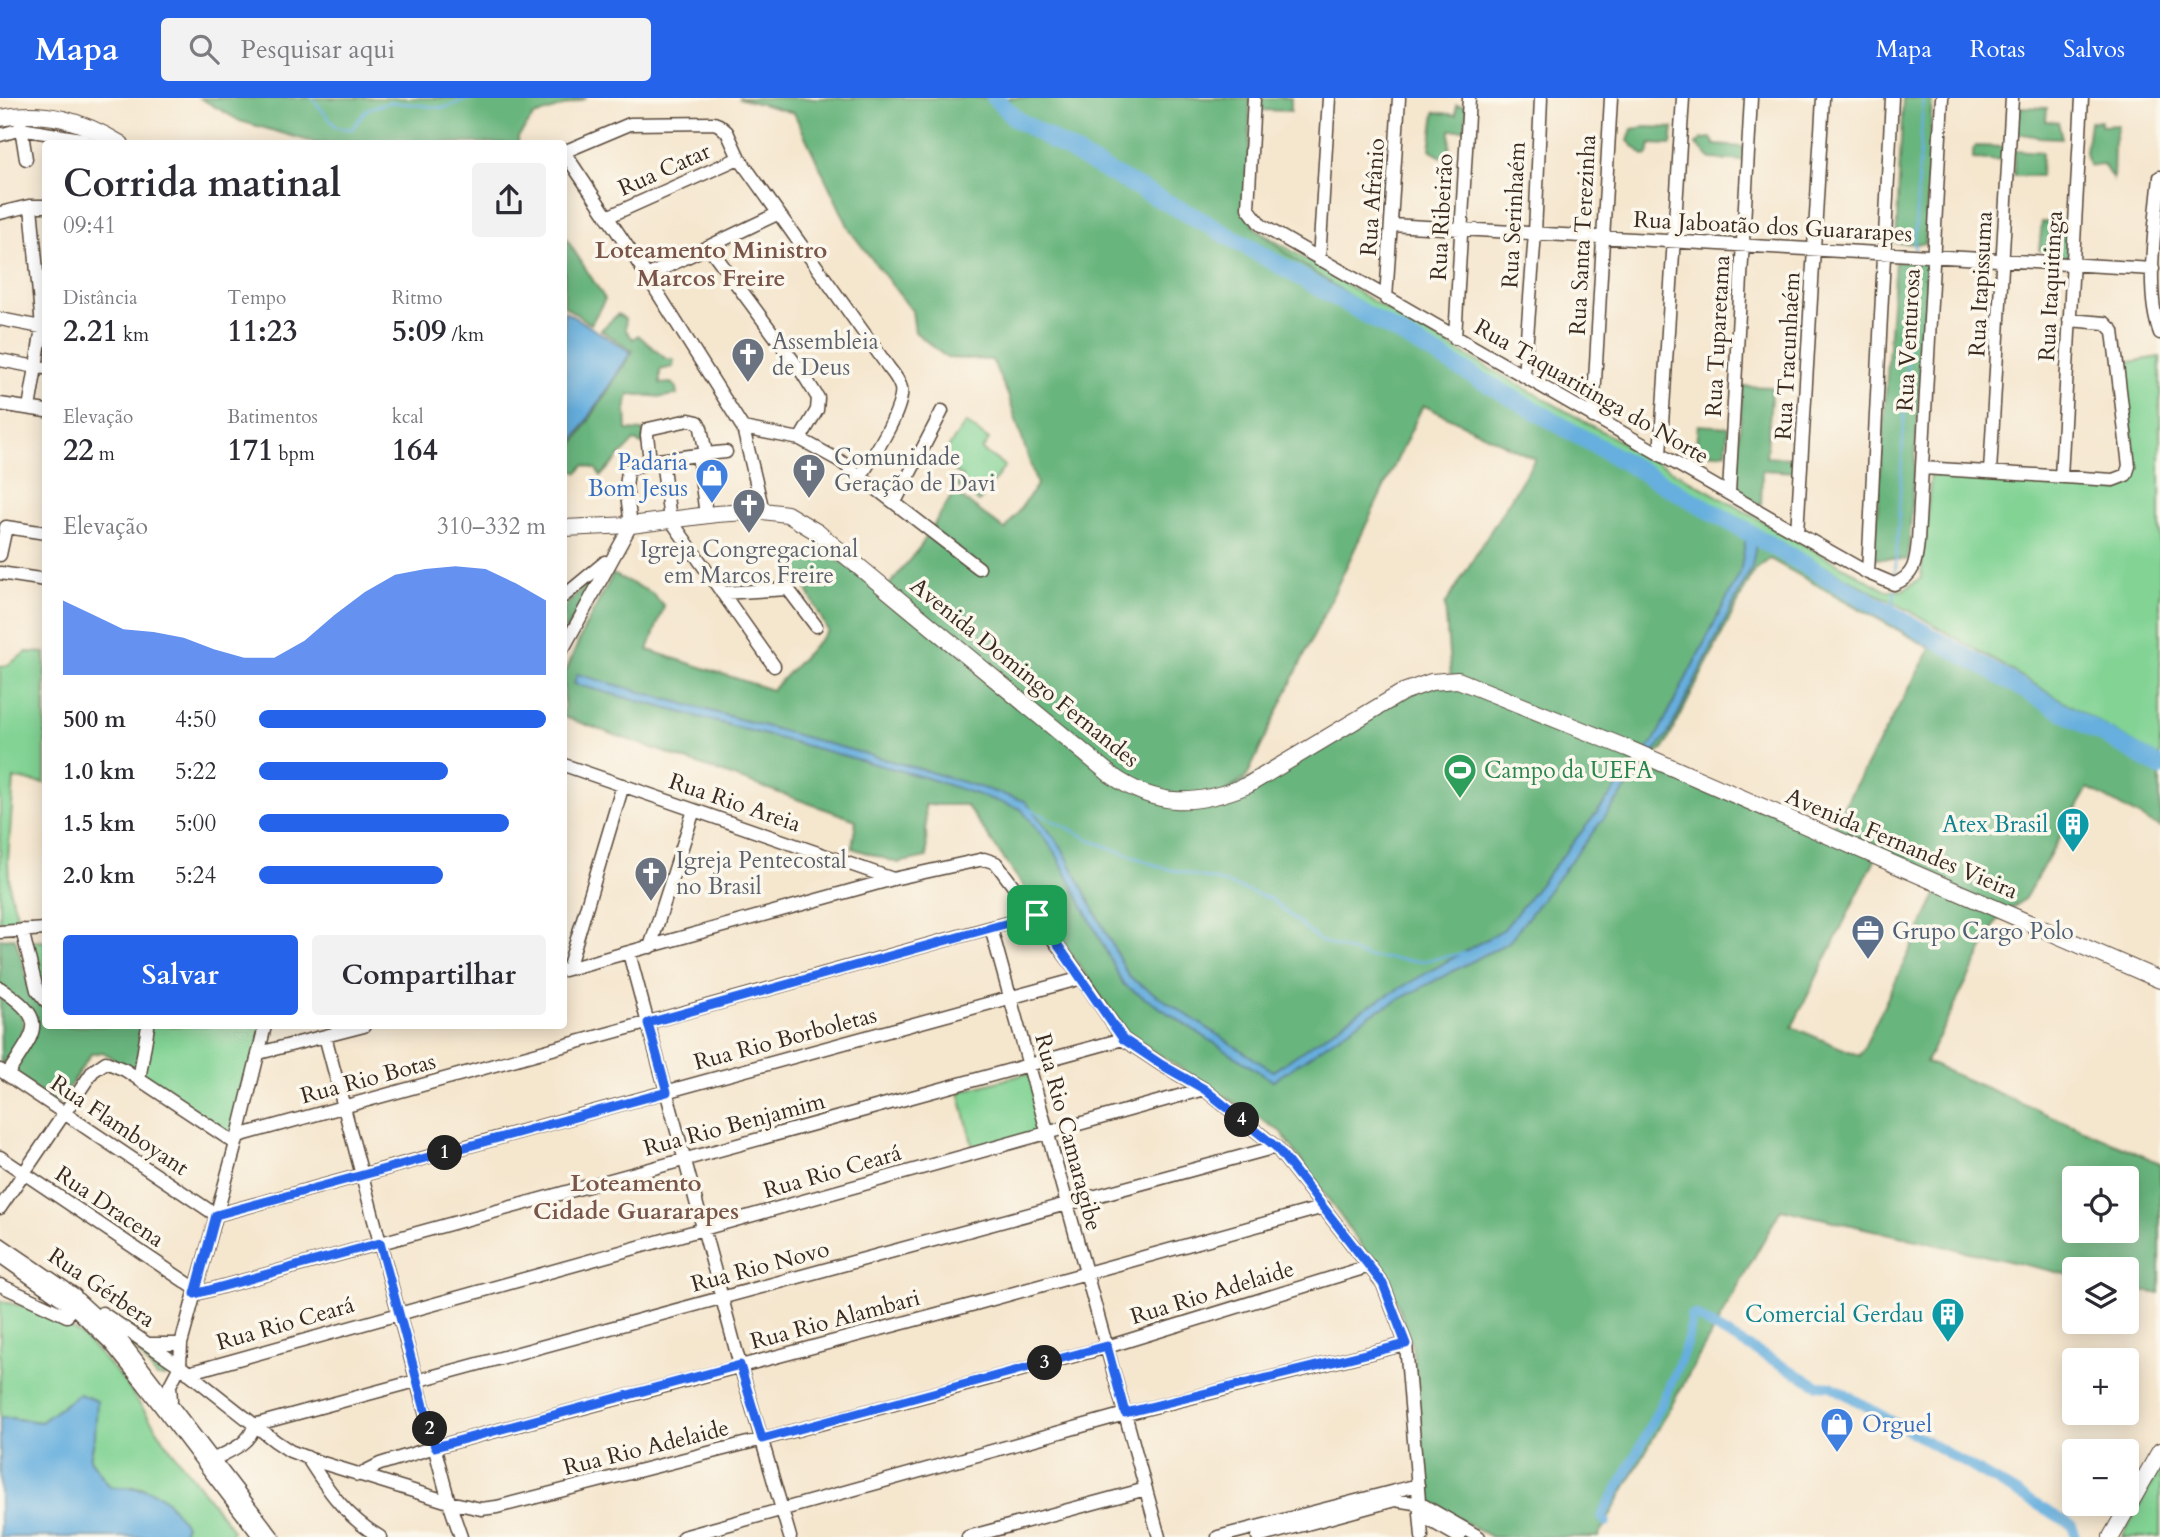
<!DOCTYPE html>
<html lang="pt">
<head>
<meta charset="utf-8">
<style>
	:root { --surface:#fff; --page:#f2f2f3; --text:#2b2b33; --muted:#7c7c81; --accent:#2563eb }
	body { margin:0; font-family:Cardo,serif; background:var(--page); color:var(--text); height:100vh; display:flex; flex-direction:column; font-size:26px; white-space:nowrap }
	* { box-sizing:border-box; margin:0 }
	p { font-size:23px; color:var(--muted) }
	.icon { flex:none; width:38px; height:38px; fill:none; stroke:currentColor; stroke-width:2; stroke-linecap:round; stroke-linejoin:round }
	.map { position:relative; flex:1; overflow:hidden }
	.panel { position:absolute; left:42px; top:42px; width:525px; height:889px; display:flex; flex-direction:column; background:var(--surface); border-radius:7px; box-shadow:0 4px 18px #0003 }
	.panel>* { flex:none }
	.fabs { position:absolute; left:2062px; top:1068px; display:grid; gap:14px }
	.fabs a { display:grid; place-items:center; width:77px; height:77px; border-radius:7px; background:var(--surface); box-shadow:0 4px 18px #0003; font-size:35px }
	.pin { position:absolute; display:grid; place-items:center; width:60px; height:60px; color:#fff; margin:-30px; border-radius:14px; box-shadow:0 4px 10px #0006 }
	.km { position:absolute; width:35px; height:35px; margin:-18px; border-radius:50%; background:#222; color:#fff; font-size:19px; line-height:35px; text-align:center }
	.round { display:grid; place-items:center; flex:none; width:74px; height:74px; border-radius:7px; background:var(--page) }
	.head { display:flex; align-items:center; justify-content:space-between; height:119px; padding:0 21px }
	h1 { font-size:38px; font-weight:700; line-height:52px }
	.stats { display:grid; grid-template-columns:repeat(3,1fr); gap:10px; height:119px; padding:7px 21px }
	.stats div { display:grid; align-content:center }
	.stats b { font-size:30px; font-weight:700 }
	.stats small { font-size:19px; font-weight:400 }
	.stats p { font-size:19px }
	.chart { height:196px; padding:14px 21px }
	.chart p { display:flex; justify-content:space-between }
	.chart svg { width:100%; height:126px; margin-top:7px; fill:var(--accent); opacity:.7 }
	.cta { display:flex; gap:14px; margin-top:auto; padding:14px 21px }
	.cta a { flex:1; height:80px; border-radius:7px; background:var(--accent); color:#fff; font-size:28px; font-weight:700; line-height:80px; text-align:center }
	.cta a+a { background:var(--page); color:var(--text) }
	ul { padding:0 21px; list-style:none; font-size:23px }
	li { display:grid; grid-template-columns:112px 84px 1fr; align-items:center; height:52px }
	li i { height:18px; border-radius:9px; background:var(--accent) }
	header { display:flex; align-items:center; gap:42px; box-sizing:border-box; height:98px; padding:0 35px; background:var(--accent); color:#fff }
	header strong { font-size:33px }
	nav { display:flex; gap:38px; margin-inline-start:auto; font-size:24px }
	.search { width:490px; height:63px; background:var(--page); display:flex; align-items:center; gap:18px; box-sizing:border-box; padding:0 24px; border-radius:7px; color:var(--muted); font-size:26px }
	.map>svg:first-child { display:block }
	.green { fill:#82d394; stroke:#5e7e59; stroke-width:2 }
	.forest { fill:#69b57e; stroke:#52704e; stroke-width:2; fill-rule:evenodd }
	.water { fill:#66afde; stroke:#506c7e; stroke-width:2 }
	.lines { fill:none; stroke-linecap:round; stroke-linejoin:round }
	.stream { stroke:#66afde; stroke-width:2.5 }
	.canal { stroke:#66afde; stroke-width:10 }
	.river { stroke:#66afde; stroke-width:18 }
	.minor-casing { stroke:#574638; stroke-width:15 }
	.major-casing { stroke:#574638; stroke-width:18 }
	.minor { stroke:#fff; stroke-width:12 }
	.major { stroke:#fff; stroke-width:16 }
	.route-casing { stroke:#fff; stroke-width:14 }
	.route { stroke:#2563eb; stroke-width:9 }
	.labels { text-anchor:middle; stroke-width:7; stroke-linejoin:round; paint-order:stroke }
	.street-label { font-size:23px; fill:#3b2a1e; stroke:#fbf7ec }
	.worship-label { font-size:23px; fill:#5b616d; stroke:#fbf7ec; text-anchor:start }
	.shop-label { font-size:23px; fill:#366cbe; stroke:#fbf7ec; text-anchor:end }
	.leisure-label { font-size:23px; fill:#27864d; stroke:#fbf7ec; text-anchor:start }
	.culture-label { font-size:23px; fill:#0d838f; stroke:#fbf7ec; text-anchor:end }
	.service-label { font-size:23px; fill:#4e5e75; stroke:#fbf7ec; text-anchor:start }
	.neighbourhood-label { font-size:24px; font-weight:bold; fill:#7a5549; stroke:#fbf7ec }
</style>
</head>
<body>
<header>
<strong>Mapa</strong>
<div class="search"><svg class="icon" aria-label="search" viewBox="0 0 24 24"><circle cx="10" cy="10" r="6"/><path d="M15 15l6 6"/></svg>Pesquisar aqui</div>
<nav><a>Mapa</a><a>Rotas</a><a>Salvos</a></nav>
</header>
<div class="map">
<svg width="2160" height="1439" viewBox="0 0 2160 1439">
	<rect width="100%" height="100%" fill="#fbf7ec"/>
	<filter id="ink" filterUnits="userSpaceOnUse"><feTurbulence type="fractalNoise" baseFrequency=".0143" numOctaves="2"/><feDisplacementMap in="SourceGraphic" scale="14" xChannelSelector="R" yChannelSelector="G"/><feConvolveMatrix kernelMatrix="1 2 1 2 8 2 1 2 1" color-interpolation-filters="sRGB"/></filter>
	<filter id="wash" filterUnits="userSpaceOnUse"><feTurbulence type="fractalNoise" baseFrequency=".00686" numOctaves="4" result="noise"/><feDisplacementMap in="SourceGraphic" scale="28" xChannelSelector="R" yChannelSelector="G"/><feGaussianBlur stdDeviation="1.57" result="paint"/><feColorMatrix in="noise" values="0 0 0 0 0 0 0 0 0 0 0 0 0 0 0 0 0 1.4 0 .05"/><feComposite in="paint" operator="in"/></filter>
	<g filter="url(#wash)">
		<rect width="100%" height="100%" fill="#f5e6ce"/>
		<path class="green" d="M1256,131L1405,223L1887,493L1903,492L1921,480L1931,376L2117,393L2133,383L2136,368L2123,265L2160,259V660L1910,513L1751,430L1399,231L1293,160Z
			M966,325L989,342L982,352L1005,368L979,404L957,388L963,379L939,362Z
			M27,554L45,555V685L14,681L8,762L10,794L22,832L0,834V569L6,568Z
			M45,843V903L25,844Z
			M148,928H265L235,1045L139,982Z
			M1029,975L1044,1034L974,1053L959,994Z
			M0,1203L52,1215L84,1240L120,1278L170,1350L233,1432L230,1439H183L185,1427L142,1389H110L90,1361L95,1338L79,1296L41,1324L0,1319Z
			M137,1245L168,1265L169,1273L165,1279H157L134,1249Z
			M2160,1370V1439H2122Z"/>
		<path class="forest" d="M200,0H587L534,18L518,39V45H316L240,23Z
			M738,0H1250L1248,118L1256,131L1293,160L1446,262L2160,669V730L2088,690L2025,800L1997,823L1926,964L2160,1065V1196L2126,1189V1171H2074V1178L1781,1111L1598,1439H1491L1429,1405L1412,1248L1391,1188L1382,1169L1370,1160L1281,1034L1128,937L966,707H925L927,759L898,765L852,750L856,722L564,619V578L584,531L613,476L652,495L664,508L648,552L772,592L828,533L795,468L813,450L873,480L886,491L920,449L954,394L1005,432L1037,387L1008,297L992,262L947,260L915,234L912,213L851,134L794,15ZM1423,307L1535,361L1445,507L1451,581L1403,594L1223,696L1247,678ZM1770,461L1931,550L1828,737L1651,660L1664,650L1754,473ZM1876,759L1941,787L1860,958L1792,929ZM2074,1080H2126V1132H2074Z
			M1262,0H1291V13L1259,12Z
			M1903,0H1932L1925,146L1896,145Z
			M1456,7L1467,8L1465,32H1450L1449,60H1442L1430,51L1435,14L1456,17Z
			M2017,9L2047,10L2046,23L2058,24L2062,40L2038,39L2017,35Z
			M2101,23V28L2118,27L2114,44L2113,82L2103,66L2089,68L2086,54L2090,24Z
			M1645,29L1673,30L1671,47L1650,46L1648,57L1644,58L1628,43L1632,31Z
			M1711,40L1715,47L1743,49L1746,63L1711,61L1696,47L1702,41Z
			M1976,48L2004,49V63L1973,61V53Z
			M2014,52L2042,54L2041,78H2014Z
			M2042,124L2073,125L2069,161L2039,152Z
			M564,137L605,201L591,226L564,208Z
			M1895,163L1928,165L1908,462L1874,460Z
			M618,216L625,221L626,232L633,241L638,237L666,261H674L673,269L660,272V286L671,285L676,289L677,297L662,299L629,296L626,310L627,332L643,333L644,347L634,343L601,378L596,371L584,367L578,375L564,367V351L569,354L633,253L601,232Z
			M1743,288L1772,289L1766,359L1794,360V374L1762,372L1761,408L1735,391Z
			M1698,327L1728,329L1726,354L1716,356L1695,354Z
			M603,469L564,537V509Z
			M15,840L33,899L45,906L46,928H146L137,977L103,954L91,956L58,1006L11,976L37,923L0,887V841Z
			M0,896C39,922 22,937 1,969Z"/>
		<path class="water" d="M564,213L631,254L569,350L564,346Z
			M1747,433L1757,439L1752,469L1668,636L1509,844L1371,916L1273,983L1123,886L1055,754L1021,711L927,680L574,586L577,576L927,673L1025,703L1061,748L1129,879L1273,973L1365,910L1504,831L1654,643L1740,475Z
			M79,1296L97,1303L95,1338L90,1361L110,1389C154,1390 160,1390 185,1427L183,1439H0V1319L41,1324Z"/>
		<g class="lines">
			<path class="stream" d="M312,0L337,30L352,31L367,11L391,4L444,10L471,0
				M1914,153L1923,0
				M1895,481L1913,166
				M1893,516L1895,493
				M1028,710L1095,744L1160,769L1219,783L1271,801L1320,843L1367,859L1422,863L1465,855"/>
			<path class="canal" d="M1606,1424L1602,1419L1604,1414C1624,1382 1695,1250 1691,1218L1696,1217L1710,1227L1817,1287L1831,1288L2072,1427L2076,1439"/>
			<path class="river" d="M995,0L1016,21L1097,68L1202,123L2160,669"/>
		</g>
	</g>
	<g filter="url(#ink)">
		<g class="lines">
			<defs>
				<path id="minor" d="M1254,0L1248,110L1261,127L1797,435L1868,475L1894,486C1915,478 1916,463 1918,443L1942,0
					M20,23L26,61
					M0,37L21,31L81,41L92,46
					M2160,79C2156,122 2144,194 2160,235
					M0,115L29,108H46
					M607,119L739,60
					M1391,127L2153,171
					M709,149L803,276L818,300L817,312L800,341
					M1319,162L1329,0
					M647,178L777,116
					M1386,201L1399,0
					M0,221L46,230
					M1455,240L1469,0
					M0,262L36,269L42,229L31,108
					M1524,278L1535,135L1541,0
					M0,306L46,313
					M29,310L36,269L46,270
					M1593,319L1611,0
					M743,330L800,341L840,363L979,470
					M706,356L726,354
					M698,357L706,417
					M1660,357L1683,0
					M662,362L670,421L774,568
					M1923,370L2113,382L2126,377L2129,368L2113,233L2105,225L2069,222
					M1990,374L2012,0
					M2061,379L2082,0
					M1729,395L1751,0
					M895,404L942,313
					M763,413L743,330L647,178L566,57V53L630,26L714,25L719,27L727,34L739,60L889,270C894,276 899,283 901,290C905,310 872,360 861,378
					M6,429L46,435
					M1797,435L1823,0
					M0,457L6,429
					M0,475L46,482
					M1868,475L1892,0
					M722,495L788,491L816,528
					M564,498L605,464
					M564,549L631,427L626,389L628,373L650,363L706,356L701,330L698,324L689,322L648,331L647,337L650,363
					M564,667L893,781
					M991,830L1159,1439
					M22,832L37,892L46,903
					M0,834L46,831
					M650,849L694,712
					M629,855L740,1267L790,1439
					M568,871L623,687
					M564,872L893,781L984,761L996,765L1082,880L1123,941L1162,967L1204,991L1276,1049L1383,1186L1406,1246L1422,1439
					M0,890C51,924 35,932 7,977
					M265,928L238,1038L181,1246L180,1268L275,1343L290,1353L316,1363L449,1404L481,1411L497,1409L763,1341L1107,1249L1370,1168
					M325,938L449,1404L461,1439
					M259,955L364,928
					M0,972L216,1117L1082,880
					M139,982L148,928
					M238,1038L1036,817
					M0,1059L196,1191
					M0,1110L93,973L106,964L125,972L235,1045
					M0,1146L75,1197
					M0,1158L74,1210L110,1245L144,1287L260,1439
					M0,1187L67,1218
					M70,1194L119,1239L273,1439
					M195,1196L1123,941
					M102,1215L180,1268L170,1287L171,1303
					M148,1246H181
					M188,1275L1204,991
					M307,1359C327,1391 347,1420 380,1439
					M214,1361C230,1353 251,1345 254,1327L1276,1049
					M358,1377L380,1366L435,1349L975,1206L1324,1109
					M1422,1418L1459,1439
					M683,1439L1125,1316L1406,1246
					M968,1439L1146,1391
					M1218,1439L1418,1387
					M1258,1439L1395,1402L1421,1406L1479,1439"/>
				<path id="major" d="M0,20C45,11 83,23 121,46
					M564,430L631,427L716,416L763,413L787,416L817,434L1111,677C1158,710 1196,708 1248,687L1403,594L1431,584L1458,582L1627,650L2160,882
					M2111,1439L2160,1353"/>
			</defs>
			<use href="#minor" class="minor-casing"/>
			<use href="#major" class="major-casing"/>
			<use href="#minor" class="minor"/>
			<use href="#major" class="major"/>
		</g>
	</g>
	<g class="lines" filter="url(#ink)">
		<defs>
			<path id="route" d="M1037,817L1123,941L1162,967L1204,991L1276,1049L1383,1186L1406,1246L1125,1315L1107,1248L762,1341L740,1267L435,1349L380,1145L195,1196L216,1117L667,994L648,925Z"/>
		</defs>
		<use href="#route" class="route-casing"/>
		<use href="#route" class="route"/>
	</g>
	<defs>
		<symbol id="church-pin" viewBox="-11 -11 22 30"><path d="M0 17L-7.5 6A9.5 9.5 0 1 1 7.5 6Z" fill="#6b7280" stroke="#fbf7ec"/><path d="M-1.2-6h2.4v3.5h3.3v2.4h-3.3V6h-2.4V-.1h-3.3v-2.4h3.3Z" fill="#fff"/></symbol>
		<symbol id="shop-pin" viewBox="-11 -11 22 30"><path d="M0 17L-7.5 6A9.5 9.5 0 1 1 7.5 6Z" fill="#3f7fe0" stroke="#fbf7ec"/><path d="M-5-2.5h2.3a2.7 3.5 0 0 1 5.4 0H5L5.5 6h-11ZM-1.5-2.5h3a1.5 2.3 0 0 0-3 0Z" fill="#fff"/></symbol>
		<symbol id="stadium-pin" viewBox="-11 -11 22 30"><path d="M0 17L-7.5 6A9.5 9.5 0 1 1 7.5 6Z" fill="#2e9e5b" stroke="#fbf7ec"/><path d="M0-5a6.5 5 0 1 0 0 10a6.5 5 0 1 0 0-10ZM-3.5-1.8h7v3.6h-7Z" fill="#fff"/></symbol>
		<symbol id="building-pin" viewBox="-11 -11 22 30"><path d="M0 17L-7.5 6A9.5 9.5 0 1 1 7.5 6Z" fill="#0f9aa8" stroke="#fbf7ec"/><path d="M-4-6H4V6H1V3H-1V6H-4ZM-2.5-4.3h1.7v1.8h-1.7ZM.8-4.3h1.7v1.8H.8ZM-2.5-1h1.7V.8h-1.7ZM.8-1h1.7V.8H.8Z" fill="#fff"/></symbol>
		<symbol id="office-pin" viewBox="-11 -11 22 30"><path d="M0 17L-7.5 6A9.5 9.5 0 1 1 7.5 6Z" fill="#5c6f8a" stroke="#fbf7ec"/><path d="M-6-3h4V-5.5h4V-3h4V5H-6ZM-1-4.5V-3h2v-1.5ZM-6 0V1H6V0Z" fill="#fff"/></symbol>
	</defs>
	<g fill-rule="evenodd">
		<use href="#church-pin" x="729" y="237" width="38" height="52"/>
		<use href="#church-pin" x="790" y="353" width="38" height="52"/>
		<use href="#shop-pin" x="693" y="358" width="38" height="52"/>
		<use href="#church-pin" x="730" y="388" width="38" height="52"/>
		<use href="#stadium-pin" x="1441" y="653" width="38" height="52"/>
		<use href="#building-pin" x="2054" y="707" width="38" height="52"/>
		<use href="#church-pin" x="632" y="756" width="38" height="52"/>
		<use href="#office-pin" x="1849" y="814" width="38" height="52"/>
		<use href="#building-pin" x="1929" y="1197" width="38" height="52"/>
		<use href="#shop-pin" x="1818" y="1307" width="38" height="52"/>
	</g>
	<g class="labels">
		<g class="street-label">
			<text transform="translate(664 71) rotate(-24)" y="8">Rua Catar</text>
			<text transform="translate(1372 99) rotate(-86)" y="8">Rua Afrânio</text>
			<text transform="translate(1513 117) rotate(-87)" y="8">Rua Serinhaém</text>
			<text transform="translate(1441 119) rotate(-87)" y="8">Rua Ribeirão</text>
			<text transform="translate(1773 128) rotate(3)" y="8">Rua Jaboatão dos Guararapes</text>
			<text transform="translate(1582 137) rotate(-87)" y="8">Rua Santa Terezinha</text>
			<text transform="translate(1980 186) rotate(-87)" y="8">Rua Itapissuma</text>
			<text transform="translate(2050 188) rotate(-87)" y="8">Rua Itaquitinga</text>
			<text transform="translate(1717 238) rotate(-87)" y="8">Rua Tuparetama</text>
			<text transform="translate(1908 242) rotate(-87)" y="8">Rua Venturosa</text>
			<text transform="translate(1787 258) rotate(-87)" y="8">Rua Tracunhaém</text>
			<text transform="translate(1592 293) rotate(30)" y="8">Rua Taquaritinga do Norte</text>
			<text transform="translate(1025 574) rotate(39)" y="8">Avenida Domingo Fernandes</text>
			<text transform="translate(735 704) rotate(19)" y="8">Rua Rio Areia</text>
			<text transform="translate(1902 745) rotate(23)" y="8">Avenida Fernandes Vieira</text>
			<text transform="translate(785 940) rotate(-15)" y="8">Rua Rio Borboletas</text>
			<text transform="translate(368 980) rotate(-15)" y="8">Rua Rio Botas</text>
			<text transform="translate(734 1026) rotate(-15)" y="8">Rua Rio Benjamim</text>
			<text transform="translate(120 1027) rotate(34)" y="8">Rua Flamboyant</text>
			<text transform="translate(1069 1034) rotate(75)" y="8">Rua Rio Camaragibe</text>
			<text transform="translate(832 1073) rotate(-16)" y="8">Rua Rio Ceará</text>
			<text transform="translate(110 1108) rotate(34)" y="8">Rua Dracena</text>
			<text transform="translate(760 1168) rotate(-15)" y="8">Rua Rio Novo</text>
			<text transform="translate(102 1189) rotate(34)" y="8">Rua Gérbera</text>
			<text transform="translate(1212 1194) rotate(-17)" y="8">Rua Rio Adelaide</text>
			<text transform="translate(835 1221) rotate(-15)" y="8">Rua Rio Alambari</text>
			<text transform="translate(285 1225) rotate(-16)" y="8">Rua Rio Ceará</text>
			<text transform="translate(646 1349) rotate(-14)" y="8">Rua Rio Adelaide</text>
		</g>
		<g class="worship-label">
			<text x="772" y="251">Assembleia<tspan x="772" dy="26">de Deus</tspan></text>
			<text x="834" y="367">Comunidade<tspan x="834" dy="26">Geração de Davi</tspan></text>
			<text x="749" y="459" text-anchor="middle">Igreja Congregacional<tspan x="749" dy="26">em Marcos Freire</tspan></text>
			<text x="676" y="770">Igreja Pentecostal<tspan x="676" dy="26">no Brasil</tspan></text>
		</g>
		<g class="shop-label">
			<text x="688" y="372">Padaria<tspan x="688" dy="26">Bom Jesus</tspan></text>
			<text x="1862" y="1334" text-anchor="start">Orguel</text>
		</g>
		<g class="leisure-label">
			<text x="1484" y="680">Campo da UEFA</text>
		</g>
		<g class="culture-label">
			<text x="2048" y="734">Atex Brasil</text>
			<text x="1924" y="1224">Comercial Gerdau</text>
		</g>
		<g class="service-label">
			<text x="1892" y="841">Grupo Cargo Polo</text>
		</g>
		<g class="neighbourhood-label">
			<text x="711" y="160">Loteamento Ministro<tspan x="711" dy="28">Marcos Freire</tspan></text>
			<text x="636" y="1093">Loteamento<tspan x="636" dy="28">Cidade Guararapes</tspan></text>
		</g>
	</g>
</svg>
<div class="fabs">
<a><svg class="icon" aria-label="locate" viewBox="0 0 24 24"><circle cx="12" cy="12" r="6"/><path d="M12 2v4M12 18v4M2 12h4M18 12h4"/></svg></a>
<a><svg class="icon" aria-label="layers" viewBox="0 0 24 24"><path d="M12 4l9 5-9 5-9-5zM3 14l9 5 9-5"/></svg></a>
<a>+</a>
<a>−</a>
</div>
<div class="pin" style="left:1037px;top:817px;background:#1e9e55"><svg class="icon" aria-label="arrive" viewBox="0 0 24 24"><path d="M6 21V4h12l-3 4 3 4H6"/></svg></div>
<b class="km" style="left:445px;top:1055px">1</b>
<b class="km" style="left:430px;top:1331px">2</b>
<b class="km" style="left:1045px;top:1265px">3</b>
<b class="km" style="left:1242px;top:1022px">4</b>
<section class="panel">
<div class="head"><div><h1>Corrida matinal</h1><p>09:41</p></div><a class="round"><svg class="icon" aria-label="share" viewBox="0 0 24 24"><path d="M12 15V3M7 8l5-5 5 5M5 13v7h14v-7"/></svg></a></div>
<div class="stats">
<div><p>Distância</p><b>2.21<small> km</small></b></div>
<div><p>Tempo</p><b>11:23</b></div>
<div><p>Ritmo</p><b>5:09<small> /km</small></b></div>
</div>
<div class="stats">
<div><p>Elevação</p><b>22<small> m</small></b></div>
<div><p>Batimentos</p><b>171<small> bpm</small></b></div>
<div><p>kcal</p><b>164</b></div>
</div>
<div class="chart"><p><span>Elevação</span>310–332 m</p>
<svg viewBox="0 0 160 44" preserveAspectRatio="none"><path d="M0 44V18L10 23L20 28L30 29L40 31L50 35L60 38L70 38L80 32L90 23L100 15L110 9L120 7L130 6L140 7L150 12L160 18V44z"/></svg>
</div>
<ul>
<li><b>500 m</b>4:50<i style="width:100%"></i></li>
<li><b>1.0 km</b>5:22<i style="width:66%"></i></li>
<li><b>1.5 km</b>5:00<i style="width:87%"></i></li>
<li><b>2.0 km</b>5:24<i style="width:64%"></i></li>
</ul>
<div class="cta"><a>Salvar</a><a>Compartilhar</a></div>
</section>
</div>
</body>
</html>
